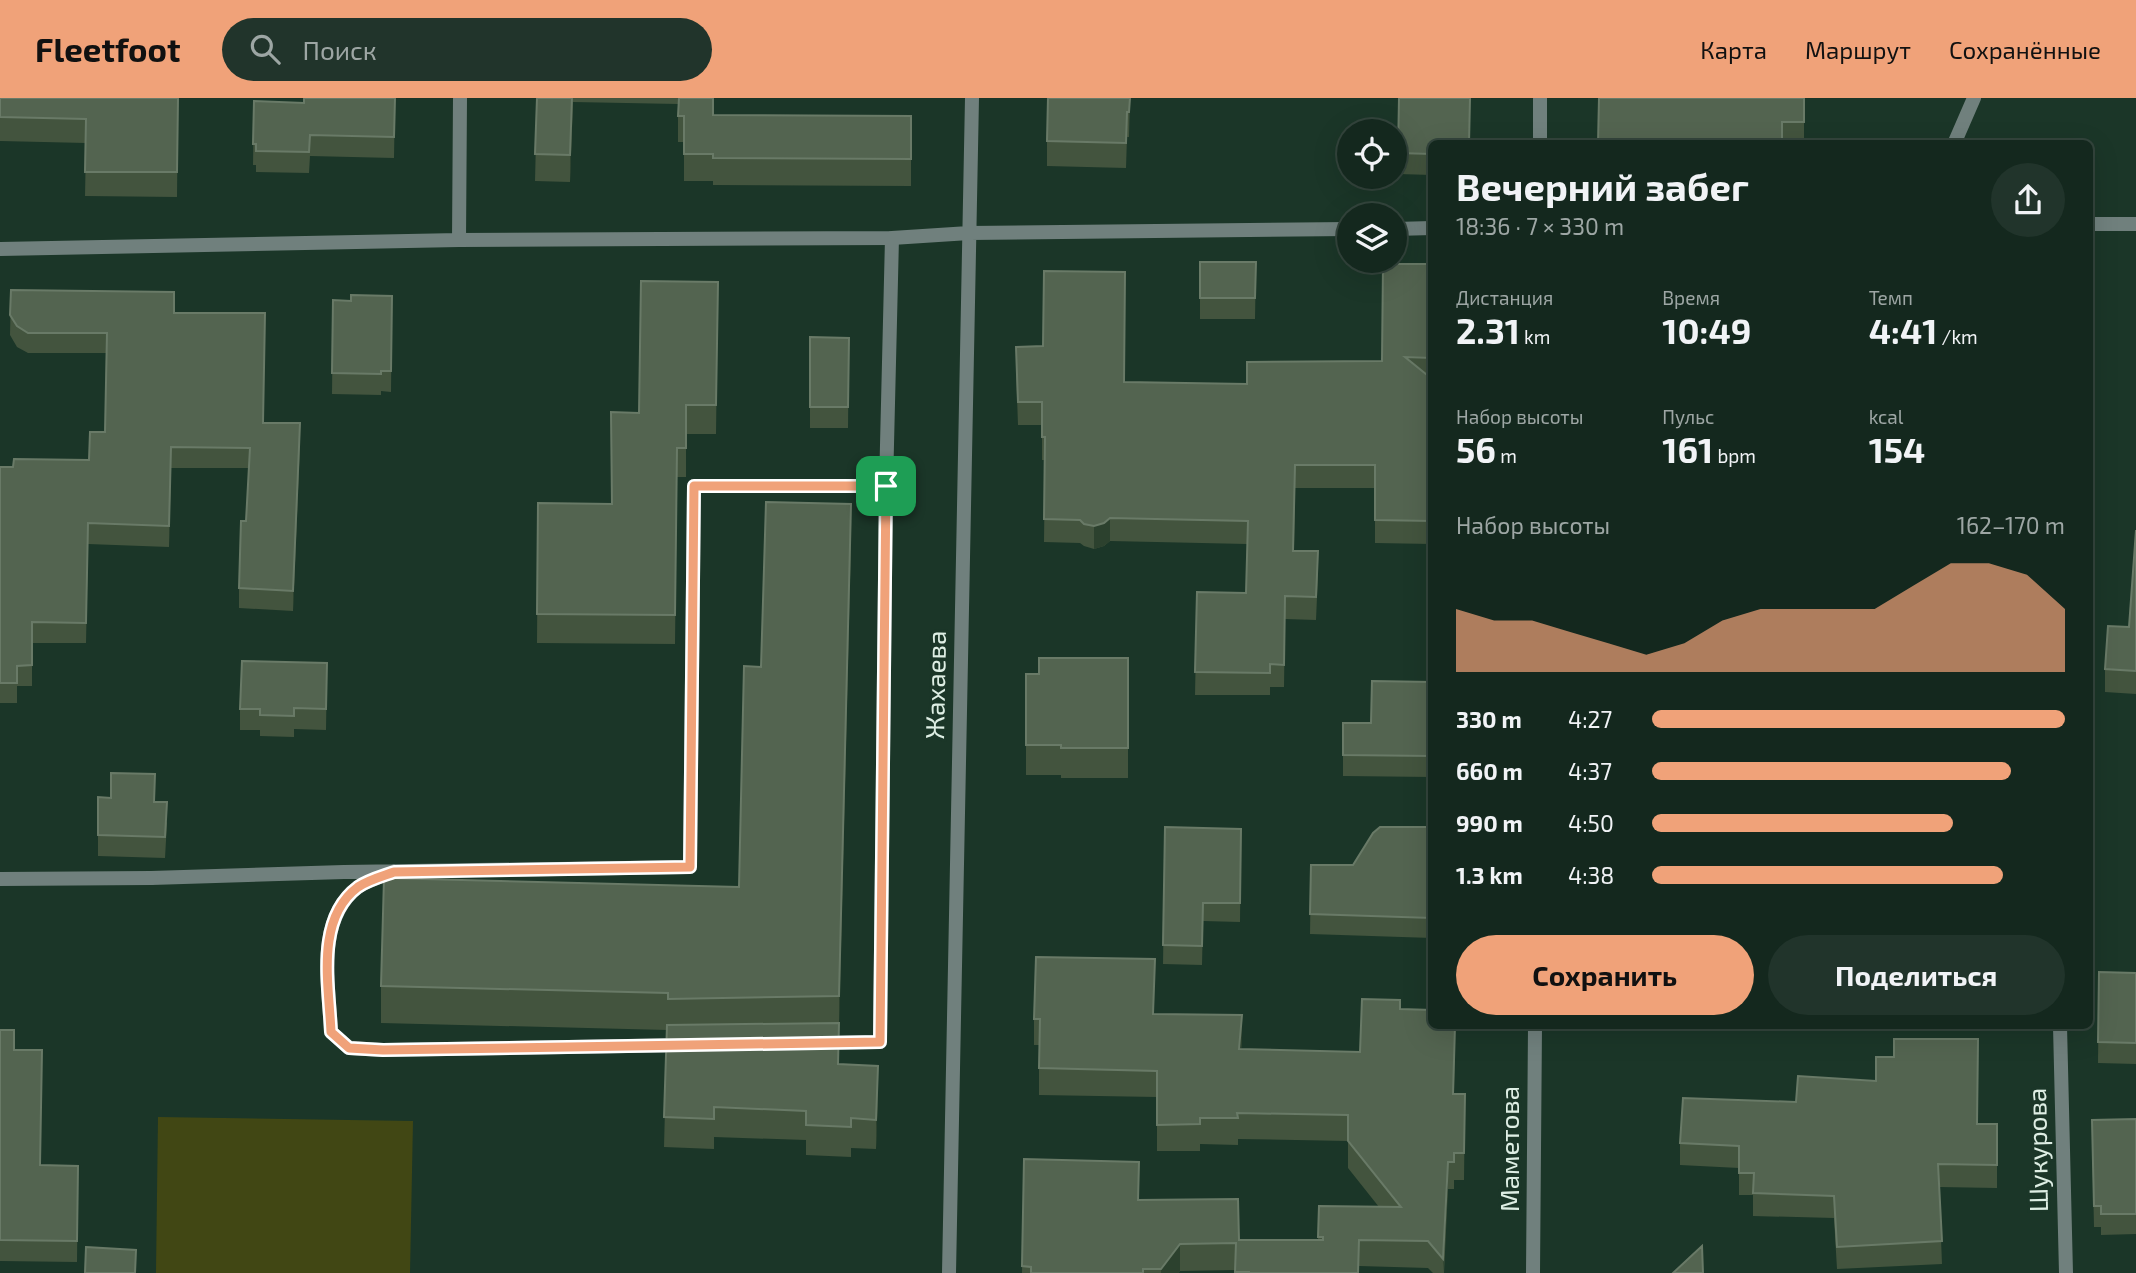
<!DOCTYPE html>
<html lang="ru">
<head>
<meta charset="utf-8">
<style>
	:root { --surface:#14281e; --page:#21342b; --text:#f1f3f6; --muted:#9da6a4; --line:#33443c; --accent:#f0a279 }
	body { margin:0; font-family:"Exo 2",sans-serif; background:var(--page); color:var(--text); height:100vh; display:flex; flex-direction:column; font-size:26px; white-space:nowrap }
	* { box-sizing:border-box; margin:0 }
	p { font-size:23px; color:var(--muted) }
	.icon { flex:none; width:38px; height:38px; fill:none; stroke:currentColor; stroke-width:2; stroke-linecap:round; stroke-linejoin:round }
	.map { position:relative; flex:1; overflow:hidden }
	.drawer { position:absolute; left:1428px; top:42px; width:665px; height:889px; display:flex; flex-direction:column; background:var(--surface); border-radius:10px; box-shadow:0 7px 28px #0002,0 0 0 2px var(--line) }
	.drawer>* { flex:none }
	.buttons { position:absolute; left:1337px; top:21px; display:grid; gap:14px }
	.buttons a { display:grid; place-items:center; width:70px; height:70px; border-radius:50%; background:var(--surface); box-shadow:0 7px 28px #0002,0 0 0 2px var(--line); font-size:35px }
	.pin { position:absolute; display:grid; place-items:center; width:60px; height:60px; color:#fff; margin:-30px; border-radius:14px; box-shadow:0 4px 10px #0006 }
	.round { display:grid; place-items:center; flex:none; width:74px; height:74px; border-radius:37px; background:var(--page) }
	.summary { display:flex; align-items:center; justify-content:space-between; height:119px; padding:0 28px }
	h1 { font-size:38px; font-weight:700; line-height:52px }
	.metrics { display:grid; grid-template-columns:repeat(3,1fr); gap:10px; height:119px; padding:7px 28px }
	.metrics div { display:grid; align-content:center }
	.metrics b { font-size:35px; font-weight:700 }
	.metrics small { font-size:19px; font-weight:400 }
	.metrics p { font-size:19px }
	.chart { height:196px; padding:14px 28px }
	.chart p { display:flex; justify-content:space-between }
	.chart svg { width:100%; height:126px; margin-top:7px; fill:var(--accent); opacity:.7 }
	.action { display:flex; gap:14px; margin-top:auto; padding:14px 28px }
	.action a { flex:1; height:80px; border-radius:42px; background:var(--accent); color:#111; font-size:28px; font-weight:700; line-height:80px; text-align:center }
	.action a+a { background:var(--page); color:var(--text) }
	ul { padding:0 28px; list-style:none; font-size:23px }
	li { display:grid; grid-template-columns:112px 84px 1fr; align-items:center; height:52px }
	li i { height:18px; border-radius:9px; background:var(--accent) }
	header { display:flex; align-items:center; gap:42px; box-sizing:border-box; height:98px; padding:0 35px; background:var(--accent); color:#111 }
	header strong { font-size:33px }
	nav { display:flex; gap:38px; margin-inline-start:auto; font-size:24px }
	.search { width:490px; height:63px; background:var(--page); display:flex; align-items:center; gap:18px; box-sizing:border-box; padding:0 24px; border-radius:38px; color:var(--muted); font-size:26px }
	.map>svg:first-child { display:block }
	.green { fill:#414714 }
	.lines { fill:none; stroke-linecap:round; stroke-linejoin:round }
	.lane { stroke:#70807d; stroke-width:14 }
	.street { stroke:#70807d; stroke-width:14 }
	.wall { fill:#43543e }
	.shaded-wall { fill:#2c412e }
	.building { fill:#536450; stroke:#697a67; stroke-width:2 }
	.route-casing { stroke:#fff; stroke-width:14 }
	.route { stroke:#f0a279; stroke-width:9 }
	.labels { text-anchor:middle; stroke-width:6; stroke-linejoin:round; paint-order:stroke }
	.street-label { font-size:26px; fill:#deeee4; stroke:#1b3628 }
</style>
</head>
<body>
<header>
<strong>Fleetfoot</strong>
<div class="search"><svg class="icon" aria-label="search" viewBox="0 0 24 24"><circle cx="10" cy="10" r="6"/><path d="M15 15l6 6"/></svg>Поиск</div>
<nav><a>Карта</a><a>Маршрут</a><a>Сохранённые</a></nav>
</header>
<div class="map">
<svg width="2136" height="1175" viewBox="0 0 2136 1175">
	<rect width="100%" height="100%" fill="#1b3628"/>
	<path class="green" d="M158,1019L413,1023L410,1175H156Z"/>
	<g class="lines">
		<path class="lane" d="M394,773C383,778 368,782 358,789C315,822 329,887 331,934L349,950L383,952L686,947
			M151,780L344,774L690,769L694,388H886
			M821,945L880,944L886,388L892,140"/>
		<path class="street" d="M1540,0V46
			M1954,46L1974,0
			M2090,126H2136
			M1395,131L1432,130
			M459,142L460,0
			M0,151L459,142L892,140L969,135L1349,131
			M0,781L151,780
			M2060,928L2066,1175
			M949,1175L972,0
			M1533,1175L1535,928"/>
	</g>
	<path class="wall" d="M0,0H178L177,99L85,98L86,45L0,43Z
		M395,0L394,60L310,58L309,75L256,74V67H253L254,3L304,5Z
		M537,0H713V17L911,18V88L713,87V83H684V44H678V6L573,4L570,84L535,83Z
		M1130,0L1129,39H1127L1126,70L1047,68V43Z
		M1399,0L1432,46V77L1398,76Z
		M1804,0V45L1598,46Z
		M1200,164H1256L1255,221H1200Z
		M1432,166V446L1375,445V390H1295L1294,453L1318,476L1316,522L1285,521L1284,589H1270V597H1195L1197,494L1246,495L1247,446L1110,443L1104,448L1094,451L1084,448L1080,445L1044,444L1045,362H1042V327H1018L1016,272L1043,248L1124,284L1247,286L1382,263Z
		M718,184L716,336H686V379H677L675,546L537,545L538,405L612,406L639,315Z
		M11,192L174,215L264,325L300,346L293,513L239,510V490L246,423L249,370H171L169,449L88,446L86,545H32V588H17V605H0V369H13L89,362L105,334L106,255H28L17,249L10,237Z
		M392,198L391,294L381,293V297L332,296L333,202L351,203Z
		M810,239L849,240L848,330H810Z
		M2136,432V596L2105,594V571L2129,529Z
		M851,443L838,966L878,997L876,1051L851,1050V1059L806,1057V1042L714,1039V1051L664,1049L667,932L381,925V888L739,789L761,569Z
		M1128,560V680H1061V677H1026V576H1039Z
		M327,565L326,632L294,631V639L260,638V632H240V611Z
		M1432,584V679L1343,678V625H1371Z
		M111,700L154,704L167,725L165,760L98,758V737Z
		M1165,729L1241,731L1240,824L1203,823L1202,867L1163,866Z
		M1432,729V840L1310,836L1311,767H1353Z
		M2099,874L2136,875V966L2098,965Z
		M1400,911L1455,928L1454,996H1465L1464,1082H1454V1091H1448L1444,1175H1433L1428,1170L1359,1168V1175H1235L1236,1172L1180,1173L1178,1175H1022L1024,1061L1139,1102L1239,1142H1318L1319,1108L1379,1109L1348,1070V1043L1238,1041V1047L1200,1046V1053H1157V999L1039,997V947H1034V921L1154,916L1242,944L1241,951L1360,954Z
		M0,932L14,952L40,1067L78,1068L77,1164L0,1163Z
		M2136,1021V1136L2101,1137V1129H2094L2092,1043Z
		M1977,1026H1997V1090L1939,1089L1942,1166L1837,1171L1834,1120L1753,1118V1097H1739V1070L1680,1067V1045Z"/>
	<path class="shaded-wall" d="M572,0H573L570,84V57Z
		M300,325V346L293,513V493Z
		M171,349V370L169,449V428Z
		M851,406V443L839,935V898Z
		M1110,420V443L1104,448L1094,451V428Z
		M1242,917V944L1239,977V951Z
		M878,968V997L876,1051V1022Z
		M1448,1064V1091L1443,1175V1161Z
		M1180,1146V1173L1178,1175H1161V1171Z"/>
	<path class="building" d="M0,0H178L177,74H85L86,21L0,19Z
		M304,0H395L394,39L310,37L309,54L256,53V46H253L254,3L304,5Z
		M537,0H572L570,57L535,56Z
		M679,0H713V17L911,18V61L713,60V56H684V18H678Z
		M1048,0H1130L1129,14H1127L1126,45L1047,43Z
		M1399,0H1470L1469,46H1432V56L1398,55Z
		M1599,0H1804V24H1782V46H1598Z
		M1200,164H1256L1255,200H1200Z
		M1383,166H1432V260L1405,259L1432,281V423L1375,422V367H1295L1293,453H1318L1316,499L1285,498L1284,567L1270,566V575L1195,574L1197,494L1246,495L1248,423L1110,420L1104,425L1094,428L1084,426L1080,422L1044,421L1045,339H1042V304H1018L1016,249L1043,248L1044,173L1125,174L1124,284L1247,286V264L1382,263Z
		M641,183L718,184L716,307H686V350H677L675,517L537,516L538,405L612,406L611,314L639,315Z
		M11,192L174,194V215H265L263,325H300L293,493L239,490L241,423H246L250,350L171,349L169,428L88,425L86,525L32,524V567L17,568V585H0V369H13L14,361L89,362L90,334H105L107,235H28L17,228L10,217Z
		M351,197L392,198L391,273H381V276L332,275L333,202L351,203Z
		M810,239L849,240L848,309H810Z
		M766,404L851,406L839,898L668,901V895L381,888L384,780L739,789L744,568L761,569Z
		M2136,432V573L2105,571L2108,528L2129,529Z
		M1039,560H1128V650H1061V647H1026V576H1039Z
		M242,563L327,565L326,611L294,610V618L260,617V611H240Z
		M1372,583L1432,584V658L1343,657V625H1371Z
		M111,675L155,676L154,704H167L165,739L98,737V699L111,700Z
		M1165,729L1241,731L1240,805H1203L1202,848L1163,847Z
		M1380,729H1432V820L1310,816L1311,767H1353L1373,735Z
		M1036,859L1155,861L1153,916L1242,917L1239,951L1360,954L1362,901L1400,902V911L1432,912V928H1455L1453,996H1465L1464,1055H1454V1064H1448L1443,1161L1428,1143L1359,1142L1358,1175H1249V1174H1235L1236,1145L1180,1146L1161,1171H1143V1175H1031V1169L1022,1168L1024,1061L1139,1064L1138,1102L1238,1101L1239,1142H1323V1139H1318L1319,1108L1401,1109L1348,1043V1017L1237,1015L1238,1020H1200V1026L1157,1027V973L1039,970L1040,921H1034Z
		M2099,874L2136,875V945L2098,944Z
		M839,925L838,966L878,968L876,1022L851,1020V1029L806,1027V1013L714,1009V1021L664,1019L667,927Z
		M0,932H14V952H42L40,1067L78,1068L77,1143L0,1142Z
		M1894,941H1978L1977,1026H1997V1067L1938,1066L1942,1143L1837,1149L1834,1098L1753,1095L1754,1075H1739V1048L1680,1045L1683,1000L1796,1004L1798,978L1876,983V959H1894Z
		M2136,1021V1116H2101V1108H2094L2092,1022Z
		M1702,1148L1703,1175H1673Z
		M86,1149L136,1152L135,1175H85Z"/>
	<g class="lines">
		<defs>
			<path id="route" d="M694,388H886L880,944L383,952L349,950L331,934C329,887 315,821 358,789C368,782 383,778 394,774L690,769Z"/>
		</defs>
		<use href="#route" class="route-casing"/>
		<use href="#route" class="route"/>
	</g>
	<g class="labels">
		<g class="street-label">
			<text transform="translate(936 587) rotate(-89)" y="9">Жахаева</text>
			<text transform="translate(1510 1051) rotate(-90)" y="9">Маметова</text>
			<text transform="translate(2038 1052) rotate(-91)" y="9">Шукурова</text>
		</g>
	</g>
</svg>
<div class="buttons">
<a><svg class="icon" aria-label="locate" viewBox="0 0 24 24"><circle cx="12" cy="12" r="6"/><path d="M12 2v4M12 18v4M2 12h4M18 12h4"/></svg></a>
<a><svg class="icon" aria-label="layers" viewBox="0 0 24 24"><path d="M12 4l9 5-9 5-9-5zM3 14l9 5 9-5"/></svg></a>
</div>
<div class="pin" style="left:886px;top:388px;background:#1e9e55"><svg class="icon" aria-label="arrive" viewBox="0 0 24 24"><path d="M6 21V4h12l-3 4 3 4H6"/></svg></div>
<section class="drawer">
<div class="summary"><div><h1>Вечерний забег</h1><p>18:36 · 7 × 330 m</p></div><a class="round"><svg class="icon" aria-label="share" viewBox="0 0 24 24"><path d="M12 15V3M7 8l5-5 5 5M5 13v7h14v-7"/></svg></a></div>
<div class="metrics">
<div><p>Дистанция</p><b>2.31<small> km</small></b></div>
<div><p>Время</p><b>10:49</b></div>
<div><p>Темп</p><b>4:41<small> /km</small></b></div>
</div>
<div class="metrics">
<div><p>Набор высоты</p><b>56<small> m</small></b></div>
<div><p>Пульс</p><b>161<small> bpm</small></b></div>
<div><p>kcal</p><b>154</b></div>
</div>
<div class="chart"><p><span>Набор высоты</span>162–170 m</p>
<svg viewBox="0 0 160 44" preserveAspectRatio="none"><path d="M0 44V22L10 26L20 26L30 30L40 34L50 38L60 34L70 26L80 22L90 22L100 22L110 22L120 14L130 6L140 6L150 10L160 22V44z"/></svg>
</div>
<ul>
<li><b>330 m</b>4:27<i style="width:100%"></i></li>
<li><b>660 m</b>4:37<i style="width:87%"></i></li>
<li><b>990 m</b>4:50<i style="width:73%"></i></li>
<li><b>1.3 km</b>4:38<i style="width:85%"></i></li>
</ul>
<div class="action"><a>Сохранить</a><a>Поделиться</a></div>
</section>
</div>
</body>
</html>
